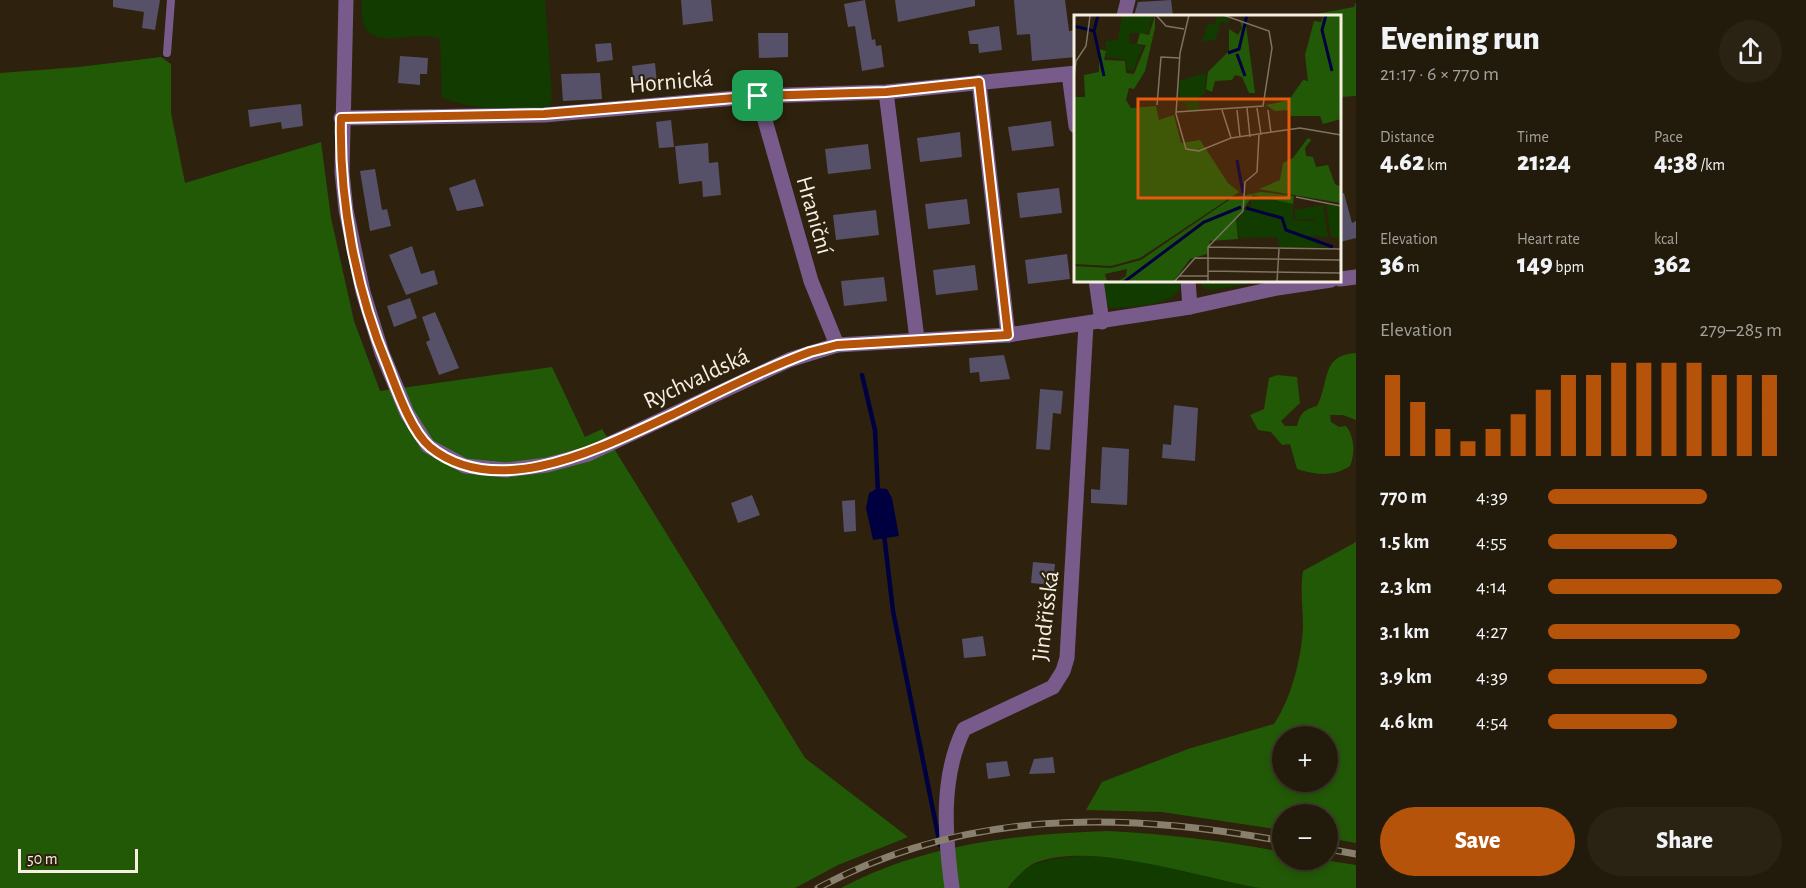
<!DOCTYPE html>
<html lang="en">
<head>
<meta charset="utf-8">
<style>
	:root { --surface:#221a0a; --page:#2a2313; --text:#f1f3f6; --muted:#a2a19c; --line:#3f382b; --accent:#b45309 }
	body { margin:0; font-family:"Alegreya Sans",sans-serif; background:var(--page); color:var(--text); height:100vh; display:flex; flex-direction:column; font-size:22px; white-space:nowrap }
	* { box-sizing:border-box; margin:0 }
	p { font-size:20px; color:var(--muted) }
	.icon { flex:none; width:33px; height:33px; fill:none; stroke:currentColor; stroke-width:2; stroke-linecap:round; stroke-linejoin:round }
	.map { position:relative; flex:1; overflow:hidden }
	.details { display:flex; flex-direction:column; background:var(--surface); width:450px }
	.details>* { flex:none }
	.controls { position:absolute; left:1272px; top:726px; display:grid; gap:12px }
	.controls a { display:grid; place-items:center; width:66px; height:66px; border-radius:50%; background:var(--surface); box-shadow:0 3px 9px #0003,0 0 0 2px var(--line); font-size:30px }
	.scale { position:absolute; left:18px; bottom:15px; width:120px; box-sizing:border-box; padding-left:6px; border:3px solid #f5eee1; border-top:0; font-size:16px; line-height:21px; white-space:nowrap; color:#f5eee1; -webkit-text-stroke:4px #2e220e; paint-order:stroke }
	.pin { position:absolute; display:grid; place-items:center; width:51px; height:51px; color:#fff; margin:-26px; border-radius:12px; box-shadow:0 3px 9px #0006 }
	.round { display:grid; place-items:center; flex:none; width:63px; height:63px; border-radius:32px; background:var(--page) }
	.head { display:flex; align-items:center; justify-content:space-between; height:102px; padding:0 24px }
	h1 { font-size:33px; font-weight:800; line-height:45px }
	.metrics { display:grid; grid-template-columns:repeat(3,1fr); gap:9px; height:102px; padding:6px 24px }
	.metrics div { display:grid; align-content:center }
	.metrics b { font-size:26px; font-weight:800 }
	.metrics small { font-size:16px; font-weight:400 }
	.metrics p { font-size:16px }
	.chart { height:168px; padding:12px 24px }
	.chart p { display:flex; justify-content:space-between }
	.chart svg { width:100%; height:108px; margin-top:6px; stroke:var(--accent); stroke-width:6 }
	.button { display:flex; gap:12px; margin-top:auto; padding:12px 24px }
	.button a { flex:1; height:69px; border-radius:36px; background:var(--accent); color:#fff; font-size:24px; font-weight:800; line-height:69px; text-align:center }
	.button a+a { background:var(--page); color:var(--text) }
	ul { padding:0 24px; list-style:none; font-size:20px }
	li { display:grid; grid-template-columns:96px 72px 1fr; align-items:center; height:45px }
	li i { height:15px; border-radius:8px; background:var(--accent) }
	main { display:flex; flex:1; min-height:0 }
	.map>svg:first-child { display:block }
	.green { fill:#123b00 }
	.forest { fill:#225907; fill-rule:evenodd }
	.water { fill:#000041 }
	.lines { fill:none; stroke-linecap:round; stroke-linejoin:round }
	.stream { stroke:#000041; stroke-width:4.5 }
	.building { fill:#565168 }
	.service { stroke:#785b8b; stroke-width:8 }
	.minor { stroke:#785b8b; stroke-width:15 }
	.tertiary { stroke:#785b8b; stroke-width:15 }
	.rail-casing { stroke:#897f6e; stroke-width:7 }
	.rail { stroke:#2e220e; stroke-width:4.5; stroke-dasharray:14; stroke-linecap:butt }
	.route-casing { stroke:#fff; stroke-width:12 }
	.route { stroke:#b45309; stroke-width:8 }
	.labels { text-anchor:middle; stroke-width:4.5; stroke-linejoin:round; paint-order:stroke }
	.street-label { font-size:24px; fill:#f5eee1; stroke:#2e220e }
	.inset-river { fill:none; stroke:#000041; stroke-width:3 }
	.inset-road { fill:none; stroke:#7e7462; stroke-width:1.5 }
	.view { fill:#e8590c; fill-opacity:0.15; stroke:#e8590c; stroke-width:3 }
	.inset-edge { fill:none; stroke:#f5eee1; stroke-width:3 }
</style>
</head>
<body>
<main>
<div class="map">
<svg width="1356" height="888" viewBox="0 0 1356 888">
	<rect width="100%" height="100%" fill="#2e220e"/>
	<path class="green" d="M362,0H545L552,97L550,106C523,114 467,109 442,97L440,39C409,27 355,61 362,0Z
		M1102,281H1181C1182,307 1130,307 1110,308L1105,303Z
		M1199,281H1269L1211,290L1203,287Z
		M1081,856C1141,857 1203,873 1261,888H1010C1020,860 1056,859 1081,856Z"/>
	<path class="forest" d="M1356,2V96L1340,97V16H1306L1354,7Z
		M161,57L171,64V113L185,183L321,142L331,218L354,321L380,391L552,367L585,437L602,429L805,758L908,837L838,865L795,888H0V73L79,67Z
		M1356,353V423V420L1343,415H1330L1331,422L1339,427L1346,426C1355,438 1355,453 1350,466C1334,477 1315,475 1297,469L1290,444L1282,445L1271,432L1258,430L1250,415L1264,409L1269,378L1277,375L1297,377L1300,403L1281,421L1285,426H1297C1300,413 1305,409 1317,406C1330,383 1320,355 1356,353Z
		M1356,542V843L1328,838V814H1282V830L1162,812L1086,810L1102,782L1188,749L1274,724C1291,699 1302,657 1303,626C1303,606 1300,591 1303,571ZM1282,736H1328V782H1282Z
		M1108,831C1167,834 1225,841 1282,852V860H1324L1356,865V888C1325,888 1290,888 1260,888C1202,878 1089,840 1035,863C1026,867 1013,880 1008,888H841C923,844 1017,834 1108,831Z"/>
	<path class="water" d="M878,488L887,489L892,498L899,536L873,540L866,508L869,493Z"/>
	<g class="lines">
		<path class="stream" d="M862,375L875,430L878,493
			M884,534L893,611L940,845"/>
	</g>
	<path class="building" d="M113,0H160L155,30L142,28L144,12L113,7Z
		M681,0H711L713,21L683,25Z
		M865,0L872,40L875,39L876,46L881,45L884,67L862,71L855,26L848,27L844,4Z
		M895,0H975V6L898,22Z
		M1014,0H1065L1069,31L1076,30V57L1032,61L1030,34L1017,35Z
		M1171,0L1173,16H1134L1138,2Z
		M999,26L1002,50L979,53L978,44H970L968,31Z
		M758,33H788V57L759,58Z
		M611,43L613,60L597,62L595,44Z
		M400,56L428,58L427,74H420V85L398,83Z
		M655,63L657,83L634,86L632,66Z
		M600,73L602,99L563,101L561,74Z
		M301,104L303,126L282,129L281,122L250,127L248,110Z
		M671,120L674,147L659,148L656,122Z
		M1051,121L1054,146L1012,151L1008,127Z
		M960,132L962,157L920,162L917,138Z
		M708,143L709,163L718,162L721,195L703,197L702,181L679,184L675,146Z
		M868,144L871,169L828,174L825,149Z
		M375,169L382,210L387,209L391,226L370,231L360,171Z
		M475,179L484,206L457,211L449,188Z
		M1059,188L1062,213L1020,218L1017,193Z
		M1344,193L1352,223L1356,221V238L1340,242V194Z
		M967,199L970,224L928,229L925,204Z
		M876,210L879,235L836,240L833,215Z
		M412,246L421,274L434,270L438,284L406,295L389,255Z
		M1067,254L1070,279L1028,284L1025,260Z
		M975,265L978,290L936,295L933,270Z
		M884,277L887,301L844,306L841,281Z
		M410,298L417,318L394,327L387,306Z
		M435,312L459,368L439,375L426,342L430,340L422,317Z
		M1004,355L1010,379L980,382L979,372L970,373L969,358Z
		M1040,389L1063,391L1061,414L1053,413L1050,450L1036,449Z
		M1174,405L1198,408L1195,461L1162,458L1163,444L1171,445Z
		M1102,447L1129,449L1127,505L1091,503V489L1100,490Z
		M752,495L760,515L738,523L731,503Z
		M855,500L856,531L844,532L842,501Z
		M1033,562L1055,564L1053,585L1031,583Z
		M983,636L986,656L964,658L962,639Z
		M1053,757L1055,773L1029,774L1034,759Z
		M1007,761L1010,776L988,779L986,763Z"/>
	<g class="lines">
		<path class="service" d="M167,53L171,0"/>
		<path class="minor" d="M1124,16L1128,0
			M1069,74L1076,126
			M979,82L1008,335
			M886,92L917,339
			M758,96L811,281L837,345
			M341,118L544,115L758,96L886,92L1076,73
			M1096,280L1102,322
			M1188,280L1190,307
			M952,888C945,835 940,778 964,729L1053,687L1063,671L1067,658L1086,324"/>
		<path class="tertiary" d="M346,0L342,172L346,210L363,292L382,353L407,413L428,446L465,466L506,470L547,465L588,454L789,360L837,345L1008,335L1190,307L1277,288L1331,280
			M1340,279L1356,277"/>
		<defs>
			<path id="rail" d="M1328,849L1356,854
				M818,888C966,809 1122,811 1282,841"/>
		</defs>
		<use href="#rail" class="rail-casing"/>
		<use href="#rail" class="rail"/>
	</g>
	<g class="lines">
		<defs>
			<path id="route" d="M979,82L1008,335L837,345L810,352C764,369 719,392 674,414C606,445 499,503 430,447C411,431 397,390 388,367C356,291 339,201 341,118L544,114L758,96L886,92Z"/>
		</defs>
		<use href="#route" class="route-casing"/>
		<use href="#route" class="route"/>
	</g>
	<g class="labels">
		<g class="street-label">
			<text transform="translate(671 81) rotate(-5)" y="8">Hornická</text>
			<text transform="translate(815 215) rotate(74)" y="8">Hraniční</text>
			<text transform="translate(696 378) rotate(-25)" y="8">Rychvaldská</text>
			<text transform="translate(1045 616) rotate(-83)" y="8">Jindřišská</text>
		</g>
	</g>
	<g transform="translate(1074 15)">
		<rect width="267" height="267" fill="#2e220e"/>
		<path d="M48,0H79L74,19L56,18L55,28L69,31L59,56L53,55L52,45L32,42V26L44,25ZM143,1L156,4L154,9L146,7L142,24L128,27L134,8L141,10ZM132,58L131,79L125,81V96L113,95V89L104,86L106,65ZM186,179L219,189V205L239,206L241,211L240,204H221V195L249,190L254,222L234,221L258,232L206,233L203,222L165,223L162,207L172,192H177V182ZM252,189L267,192V231L264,223L257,222Z" fill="#123b00"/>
		<path d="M81,0V13L71,56L60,74L55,73L52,85L57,93L82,91L85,105L100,100L107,128L126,125L154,168L165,177L66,243L37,251L0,249V82H11L10,60L25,57V34L32,36L30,45L51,46L52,58L60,59L72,30L63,29L66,18L75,20ZM250,0H267V104L249,109L246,101H217L215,95L201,96L192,90L215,85L229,65L234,66L231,40L240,6L247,7ZM166,6L172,10L181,78H175L168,62L161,60L158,65L141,66L138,77L132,74L134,57L155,36V14L164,20L168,13ZM234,123L237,125L231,133L232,141L239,142L242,152L254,150L261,169L267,172V188L185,174L206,165L209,148L219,143ZM187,177L220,181L219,189L179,180L162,205L164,224L136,226L133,239L116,244L99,267H43L52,261L53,254L31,259L33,267H0V251L37,253L67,245L158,183Z" fill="#225907"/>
		<path class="inset-river" d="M252,0L248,15L258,56M0,11L20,16L24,0M20,16L30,61M154,38L165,34L173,0M163,39L171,61M163,145L169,178M172,193L208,203L212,215L259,232M50,267L130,207L167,192"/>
		<path class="inset-road" d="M82,0L92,11L110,14M115,0L106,38L102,99L112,134L125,136L157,123L226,113L267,120M0,62L2,46L12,31L16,1M83,90L87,42L106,43M173,93L176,122M183,93L187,120M148,95L157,123M163,95L166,122M194,95L197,118M102,97L189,91L198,33L195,16L149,0M222,182L267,191M134,232L169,196L171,167L183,157L185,120M134,232L267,234M134,232V267M134,256L267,258M105,261H134M100,267L121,243L267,245M203,267L205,234"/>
		<path class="view" d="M64,84H215V183H64Z"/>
		<rect width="267" height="267" class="inset-edge"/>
	</g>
</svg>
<div class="controls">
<a>+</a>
<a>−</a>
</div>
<div class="scale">50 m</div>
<div class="pin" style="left:758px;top:96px;background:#1e9e55"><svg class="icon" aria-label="arrive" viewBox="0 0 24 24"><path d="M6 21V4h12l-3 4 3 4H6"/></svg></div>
</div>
<section class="details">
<div class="head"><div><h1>Evening run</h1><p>21:17 · 6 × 770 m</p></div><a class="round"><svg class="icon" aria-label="share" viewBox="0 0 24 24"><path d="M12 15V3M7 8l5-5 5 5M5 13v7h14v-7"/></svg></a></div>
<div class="metrics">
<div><p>Distance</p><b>4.62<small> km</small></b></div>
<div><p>Time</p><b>21:24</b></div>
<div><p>Pace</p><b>4:38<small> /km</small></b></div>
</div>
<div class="metrics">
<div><p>Elevation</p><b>36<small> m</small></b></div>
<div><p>Heart rate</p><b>149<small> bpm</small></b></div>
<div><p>kcal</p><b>362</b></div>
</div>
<div class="chart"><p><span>Elevation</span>279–285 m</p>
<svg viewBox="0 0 160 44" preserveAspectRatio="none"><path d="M5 44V11M15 44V22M25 44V33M35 44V38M45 44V33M55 44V27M65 44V17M75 44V11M85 44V11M95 44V6M105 44V6M115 44V6M125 44V6M135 44V11M145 44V11M155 44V11"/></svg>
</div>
<ul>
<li><b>770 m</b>4:39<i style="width:68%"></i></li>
<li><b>1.5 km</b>4:55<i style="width:55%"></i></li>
<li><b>2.3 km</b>4:14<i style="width:100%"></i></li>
<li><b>3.1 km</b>4:27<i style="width:82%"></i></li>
<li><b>3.9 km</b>4:39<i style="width:68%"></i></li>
<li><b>4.6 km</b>4:54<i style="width:55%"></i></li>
</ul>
<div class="button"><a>Save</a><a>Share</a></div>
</section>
</main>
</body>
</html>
